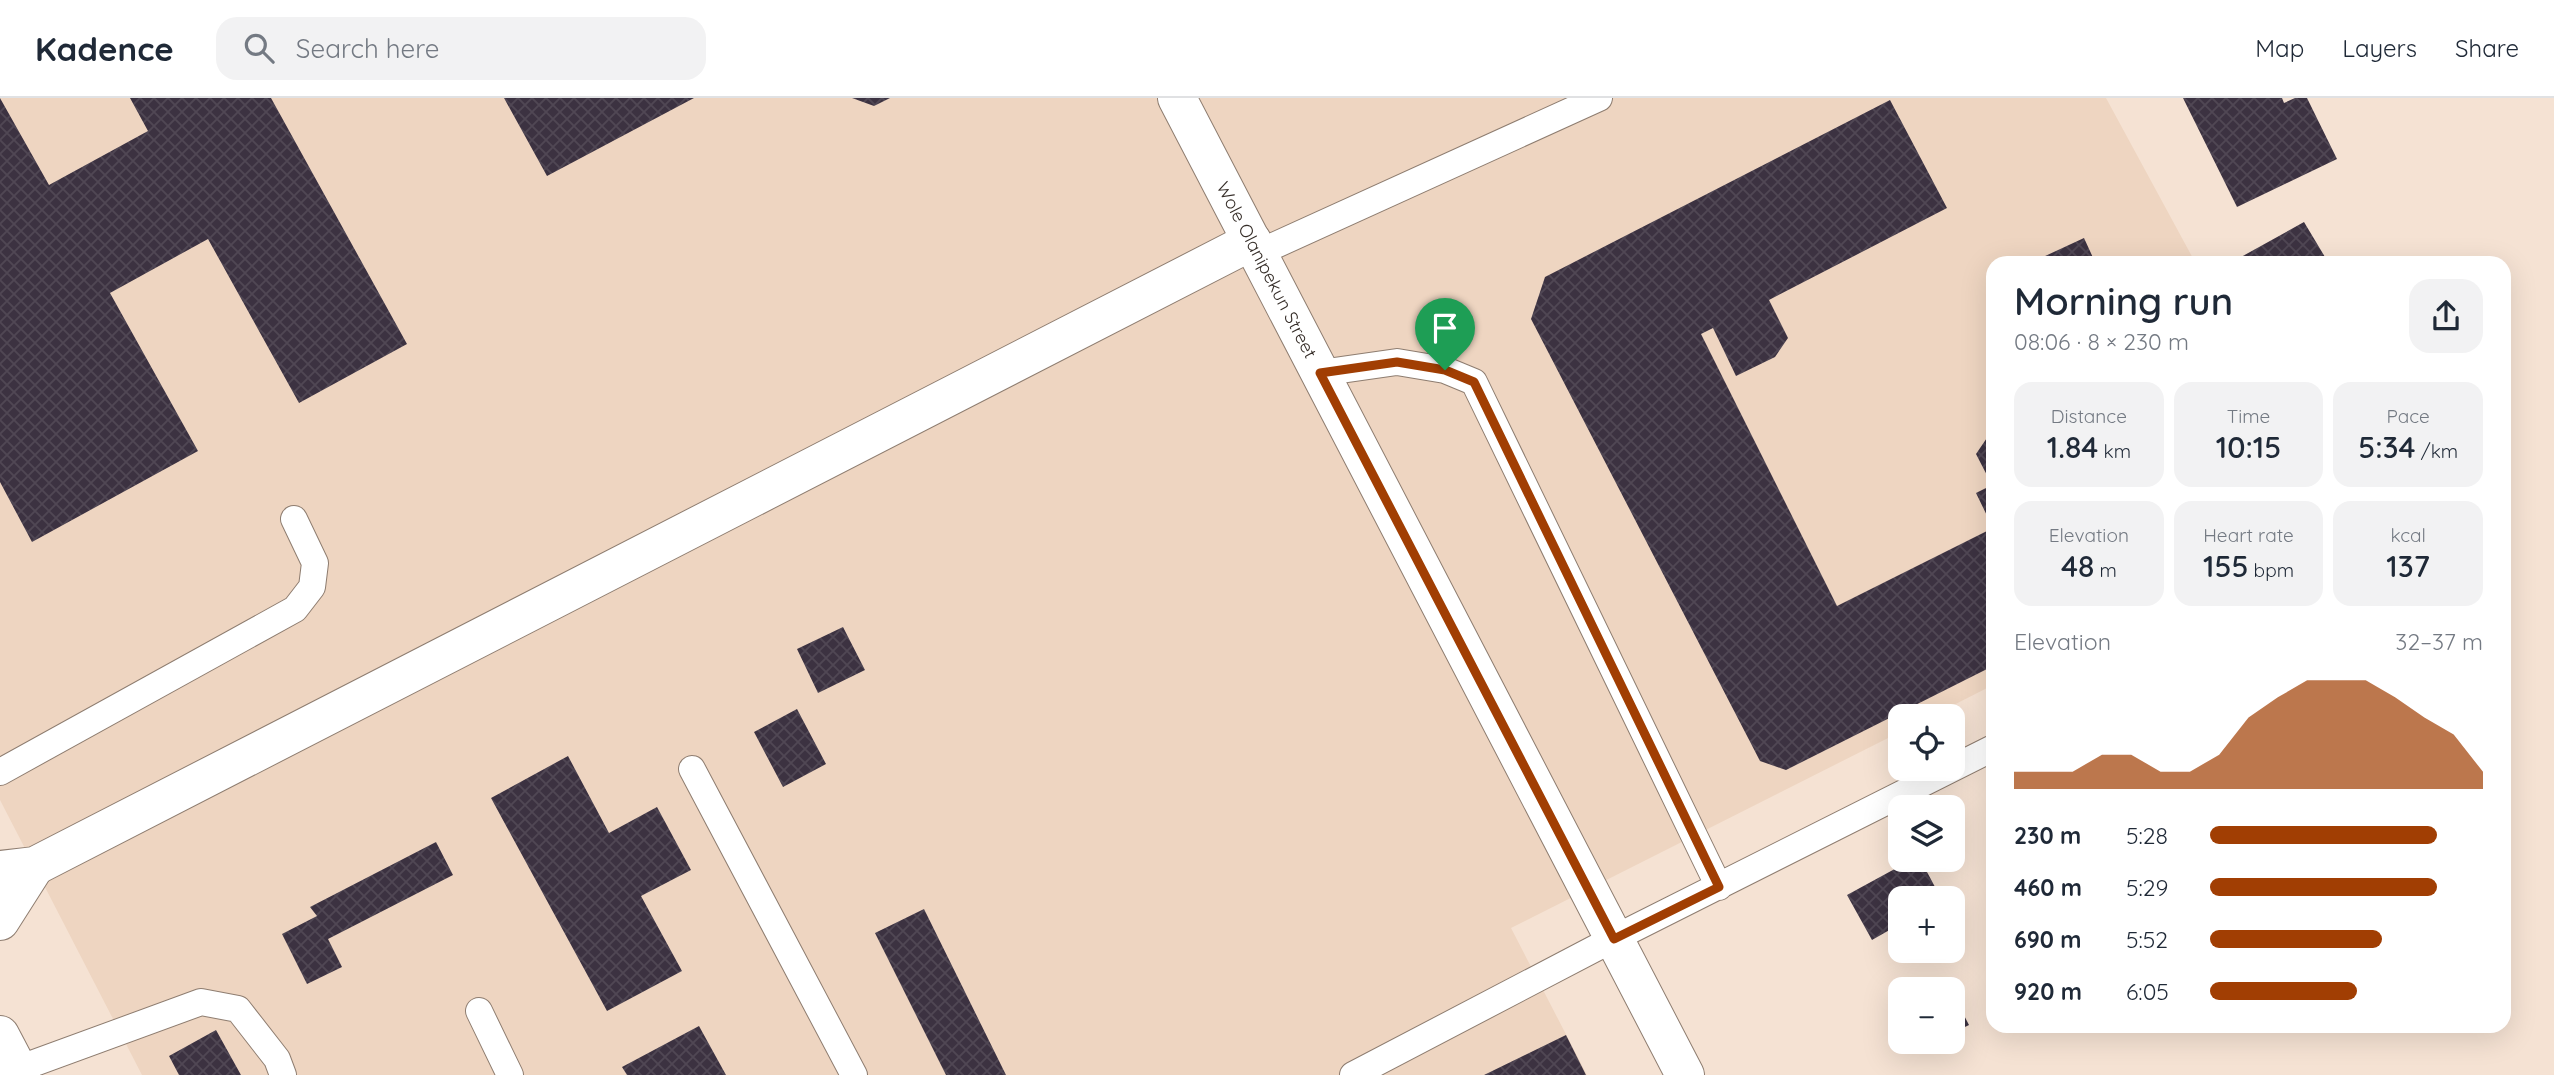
<!DOCTYPE html>
<html lang="en">
<head>
<meta charset="utf-8">
<style>
	:root { --surface:#fff; --page:#f2f2f3; --text:#1f2937; --muted:#747a83; --line:#e0e1e3; --accent:#a13e03 }
	body { margin:0; font-family:Quicksand,sans-serif; background:var(--page); color:var(--text); height:100vh; display:flex; flex-direction:column; font-size:26px; white-space:nowrap }
	* { box-sizing:border-box; margin:0 }
	p { font-size:23px; color:var(--muted) }
	.icon { flex:none; width:38px; height:38px; fill:none; stroke:currentColor; stroke-width:2; stroke-linecap:round; stroke-linejoin:round }
	.map { position:relative; flex:1; overflow:hidden }
	.drawer { position:absolute; left:1986px; top:158px; width:525px; height:777px; display:flex; flex-direction:column; background:var(--surface); border-radius:21px; box-shadow:0 7px 28px #0002 }
	.drawer>* { flex:none }
	.tools { position:absolute; left:1888px; top:606px; display:grid; gap:14px }
	.tools a { display:grid; place-items:center; width:77px; height:77px; border-radius:14px; background:var(--surface); box-shadow:0 7px 28px #0002; font-size:35px }
	.pin { position:absolute; display:grid; place-items:center; width:60px; height:60px; color:#fff; margin:-72px -30px; border-radius:50% 50% 50% 0; rotate:-45deg; box-shadow:0 0 7px #0007 }
	.pin .icon { rotate:45deg }
	.round { display:grid; place-items:center; flex:none; width:74px; height:74px; border-radius:21px; background:var(--page) }
	.overview { display:flex; align-items:center; justify-content:space-between; height:119px; padding:0 28px }
	h1 { font-size:38px; font-weight:600; line-height:52px }
	.stats { display:grid; grid-template-columns:repeat(3,1fr); gap:10px; height:119px; padding:7px 28px }
	.stats div { display:grid; align-content:center; border-radius:18px; background:var(--page); text-align:center }
	.stats b { font-size:30px; font-weight:600 }
	.stats small { font-size:19px; font-weight:400 }
	.stats p { font-size:19px }
	.chart { height:196px; padding:14px 28px }
	.chart p { display:flex; justify-content:space-between }
	.chart svg { width:100%; height:126px; margin-top:7px; fill:var(--accent); opacity:.7 }
	ul { padding:0 28px; list-style:none; font-size:23px }
	li { display:grid; grid-template-columns:112px 84px 1fr; align-items:center; height:52px }
	li i { height:18px; border-radius:9px; background:var(--accent) }
	header { display:flex; align-items:center; gap:42px; box-sizing:border-box; height:98px; padding:0 35px; background:var(--surface); border-bottom:2px solid var(--line) }
	header strong { font-size:33px }
	nav { display:flex; gap:38px; margin-inline-start:auto; font-size:24px }
	.search { width:490px; height:63px; background:var(--page); display:flex; align-items:center; gap:18px; box-sizing:border-box; padding:0 24px; border-radius:21px; color:var(--muted); font-size:26px }
	.map>svg:first-child { display:block }
	.built { fill:#eed5c1 }
	.building { fill:url(#building-cross-hatch) }
	.lines { fill:none; stroke-linecap:round; stroke-linejoin:round }
	.service-casing { stroke:#8e7d70; stroke-width:28 }
	.minor-casing { stroke:#8e7d70; stroke-width:40 }
	.secondary-casing { stroke:#8e7d70; stroke-width:40 }
	.service { stroke:#fff; stroke-width:26 }
	.minor { stroke:#fff; stroke-width:38 }
	.secondary { stroke:#fff; stroke-width:38 }
	.route-casing { stroke:#fff; stroke-width:14 }
	.route { stroke:#a13e03; stroke-width:9 }
	.labels { text-anchor:middle; stroke-width:7; stroke-linejoin:round; paint-order:stroke }
	.street-label { font-size:18px; fill:#362e29; stroke:#fcf0e7 }
</style>
</head>
<body>
<header>
<strong>Kadence</strong>
<div class="search"><svg class="icon" aria-label="search" viewBox="0 0 24 24"><circle cx="10" cy="10" r="6"/><path d="M15 15l6 6"/></svg>Search here</div>
<nav><a>Map</a><a>Layers</a><a>Share</a></nav>
</header>
<div class="map">
<svg width="2554" height="977" viewBox="0 0 2554 977">
	<defs>
		<pattern id="building-cross-hatch" width="8" height="8" patternUnits="userSpaceOnUse" patternTransform="scale(1.75)"><rect width="8" height="8" fill="#3c3241"/><path d="M0 0l8 8M0 8l8-8" fill="none" stroke="#504754"/></pattern>
	</defs>
	<rect width="100%" height="100%" fill="#f5e2d3"/>
	<path class="built" d="M0,0H2106L2195,164H1993V587L1932,618H1900V634L1511,830L1587,977H142L0,702Z"/>
	<path class="building" d="M0,0L49,87L148,33L130,0H271L407,246L299,305L208,141L110,195L198,353L32,444L0,384Z
		M504,0H694L547,78Z
		M852,0H890L874,8Z
		M2183,0H2282L2284,5L2295,0H2307L2337,61L2237,109Z
		M1890,2L1947,110L1769,202L1788,240L1775,259L1736,278L1713,230L1701,236L1837,508L1993,430V568L1786,672L1760,663L1531,221L1545,179Z
		M2304,124L2328,164H2232Z
		M2084,140L2095,164H2046L2043,159Z
		M1993,331V430L1976,395L1992,387L1976,356Z
		M843,529L865,572L818,595L797,551Z
		M797,611L826,666L783,689L754,634Z
		M568,658L609,735L657,709L691,772L641,798L682,873L607,913L491,700Z
		M436,744L453,777L328,841L342,869L307,886L282,836L317,818L310,809Z
		M1913,761H1920L1941,800H1900V826L1872,842L1847,797Z
		M924,811L1006,977H946L875,835Z
		M1953,896L1969,927L1953,935Z
		M699,928L726,977H627L622,969Z
		M216,932L241,977H179L169,958Z
		M1566,937L1586,977H1484Z"/>
	<g class="lines">
		<defs>
			<path id="service" d="M1258,155L1599,0
				M1320,275L1397,264L1445,272L1474,284L1719,789
				M692,671L854,977
				M0,674L295,511L312,489L315,465L294,421
				M479,913L510,977
				M18,971L201,904L238,911L277,961L283,977
				M1353,977L1613,841L1993,650"/>
			<g id="minor">
				<path id="s1" d="M1177,0L1685,977"/>
				<path d="M0,772L35,768L1252,143"/>
				<path d="M0,823L35,768"/>
			</g>
			<path id="secondary" d="M0,937L21,977"/>
		</defs>
		<use href="#service" class="service-casing"/>
		<use href="#minor" class="minor-casing"/>
		<use href="#secondary" class="secondary-casing"/>
		<use href="#service" class="service"/>
		<use href="#minor" class="minor"/>
		<use href="#secondary" class="secondary"/>
	</g>
	<g class="lines">
		<defs>
			<path id="route" d="M1397,264L1445,272L1474,284L1719,789L1614,841L1320,275Z"/>
		</defs>
		<use href="#route" class="route-casing"/>
		<use href="#route" class="route"/>
	</g>
	<g class="labels">
		<g class="street-label">
			<text dy="6" stroke="none"><textPath href="#s1" startOffset="194">Wole Olanipekun Street</textPath></text>
		</g>
	</g>
</svg>
<div class="tools">
<a><svg class="icon" aria-label="locate" viewBox="0 0 24 24"><circle cx="12" cy="12" r="6"/><path d="M12 2v4M12 18v4M2 12h4M18 12h4"/></svg></a>
<a><svg class="icon" aria-label="layers" viewBox="0 0 24 24"><path d="M12 4l9 5-9 5-9-5zM3 14l9 5 9-5"/></svg></a>
<a>+</a>
<a>−</a>
</div>
<div class="pin" style="left:1445px;top:272px;background:#1e9e55"><svg class="icon" aria-label="arrive" viewBox="0 0 24 24"><path d="M6 21V4h12l-3 4 3 4H6"/></svg></div>
<section class="drawer">
<div class="overview"><div><h1>Morning run</h1><p>08:06 · 8 × 230 m</p></div><a class="round"><svg class="icon" aria-label="share" viewBox="0 0 24 24"><path d="M12 15V3M7 8l5-5 5 5M5 13v7h14v-7"/></svg></a></div>
<div class="stats">
<div><p>Distance</p><b>1.84<small> km</small></b></div>
<div><p>Time</p><b>10:15</b></div>
<div><p>Pace</p><b>5:34<small> /km</small></b></div>
</div>
<div class="stats">
<div><p>Elevation</p><b>48<small> m</small></b></div>
<div><p>Heart rate</p><b>155<small> bpm</small></b></div>
<div><p>kcal</p><b>137</b></div>
</div>
<div class="chart"><p><span>Elevation</span>32–37 m</p>
<svg viewBox="0 0 160 44" preserveAspectRatio="none"><path d="M0 44V38L10 38L20 38L30 32L40 32L50 38L60 38L70 32L80 19L90 12L100 6L110 6L120 6L130 12L140 19L150 25L160 38V44z"/></svg>
</div>
<ul>
<li><b>230 m</b>5:28<i style="width:83%"></i></li>
<li><b>460 m</b>5:29<i style="width:83%"></i></li>
<li><b>690 m</b>5:52<i style="width:63%"></i></li>
<li><b>920 m</b>6:05<i style="width:54%"></i></li>
</ul>
</section>
</div>
</body>
</html>
